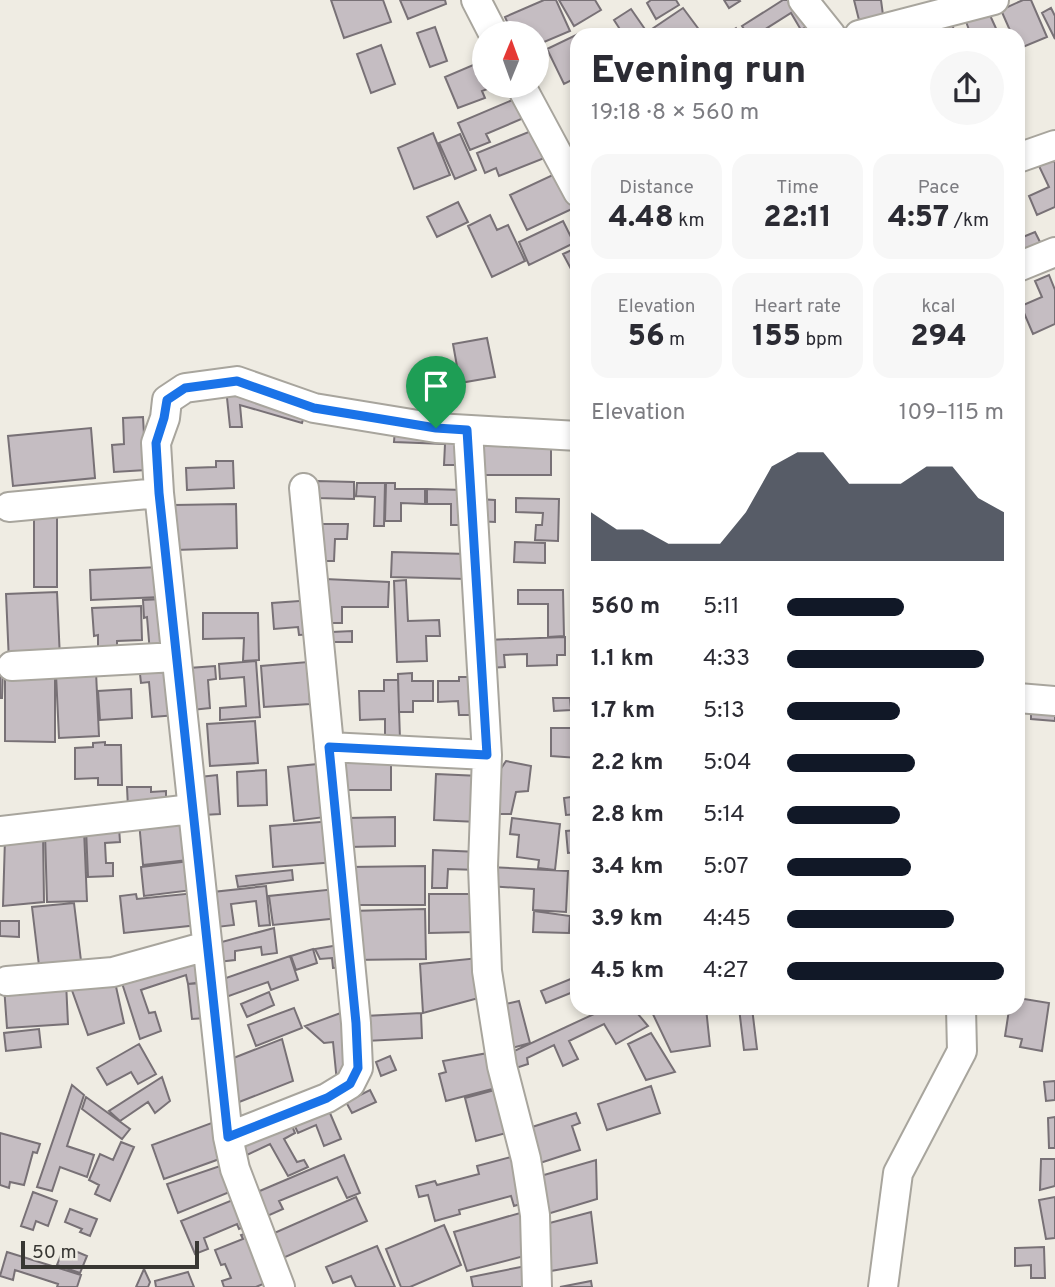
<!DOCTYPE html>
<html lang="en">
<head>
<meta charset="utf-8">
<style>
	:root { --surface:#fff; --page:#f7f7f7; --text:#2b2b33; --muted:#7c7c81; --accent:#111827 }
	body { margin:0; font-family:Overpass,sans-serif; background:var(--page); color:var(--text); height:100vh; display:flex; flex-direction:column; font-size:26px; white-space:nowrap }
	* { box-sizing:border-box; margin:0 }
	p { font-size:23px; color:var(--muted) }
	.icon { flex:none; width:38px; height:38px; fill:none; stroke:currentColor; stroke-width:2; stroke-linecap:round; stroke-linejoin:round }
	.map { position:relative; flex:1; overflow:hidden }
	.side { position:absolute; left:570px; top:28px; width:455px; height:987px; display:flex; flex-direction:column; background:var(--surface); border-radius:21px; box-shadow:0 4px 10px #0003 }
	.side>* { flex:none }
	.needle { width:46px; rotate:1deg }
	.buttons { position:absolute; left:472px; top:21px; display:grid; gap:14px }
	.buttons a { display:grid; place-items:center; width:77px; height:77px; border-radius:50%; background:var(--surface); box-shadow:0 4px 10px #0003; font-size:35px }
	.scale { position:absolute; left:21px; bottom:18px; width:178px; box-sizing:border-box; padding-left:7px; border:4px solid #383733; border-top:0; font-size:19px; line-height:24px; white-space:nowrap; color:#383733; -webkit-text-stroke:5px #efece3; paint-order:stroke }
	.pin { position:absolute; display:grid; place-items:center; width:60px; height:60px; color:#fff; margin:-72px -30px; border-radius:50% 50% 50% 0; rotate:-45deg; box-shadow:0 0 7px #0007 }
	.pin .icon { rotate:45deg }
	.round { display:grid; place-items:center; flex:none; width:74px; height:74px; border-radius:37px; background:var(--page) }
	.summary { display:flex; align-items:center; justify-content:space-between; height:119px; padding:0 21px }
	h1 { font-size:38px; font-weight:800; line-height:52px }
	.figures { display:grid; grid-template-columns:repeat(3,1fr); gap:10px; height:119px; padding:7px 21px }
	.figures div { display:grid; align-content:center; border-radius:18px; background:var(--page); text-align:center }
	.figures b { font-size:30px; font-weight:800 }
	.figures small { font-size:19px; font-weight:400 }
	.figures p { font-size:19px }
	.chart { height:196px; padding:14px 21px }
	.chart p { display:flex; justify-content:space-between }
	.chart svg { width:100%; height:126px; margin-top:7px; fill:var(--accent); opacity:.7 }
	ul { padding:0 21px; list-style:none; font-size:23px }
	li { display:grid; grid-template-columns:112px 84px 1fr; align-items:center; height:52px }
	li i { height:18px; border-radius:9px; background:var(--accent) }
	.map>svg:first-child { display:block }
	.building { fill:#c5bdc2; stroke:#787176; stroke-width:2 }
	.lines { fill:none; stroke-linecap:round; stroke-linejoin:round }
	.street-casing { stroke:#a8a59d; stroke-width:32 }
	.street { stroke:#fff; stroke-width:28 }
	.route-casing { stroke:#fff; stroke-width:14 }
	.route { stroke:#1a73e8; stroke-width:9 }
</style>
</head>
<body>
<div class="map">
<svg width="1055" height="1287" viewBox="0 0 1055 1287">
	<rect width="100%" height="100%" fill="#efece3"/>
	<path class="building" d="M331,0H383L391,22L344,38Z
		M400,0H445L446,4L408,19Z
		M544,0H556L570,31L537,45V33H512L505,17Z
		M559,0H595L601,10L574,26Z
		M651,0H676L679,5L656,19L647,3Z
		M724,0H739L740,1L729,8Z
		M783,0H797L812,24L801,30L791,13L756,35H748L742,26Z
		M854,0H881L883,15L859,20Z
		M1023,0H1031L1047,37L1018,49V35H1012L1001,10Z
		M683,8L703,35H657L652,29Z
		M1051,8L1055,16V39L1042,13Z
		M631,9L649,35H621L623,34L614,20Z
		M989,13L999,35H971L965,19Z
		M946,14L957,35H943L935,19Z
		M435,27L447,61L430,67L417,33Z
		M736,28L741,35H725Z
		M576,35L578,77L564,84L547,49Z
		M381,45L395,84L371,93L357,54Z
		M485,60V86H495L482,91L485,98L458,108L445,77Z
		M517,98L526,117L486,134L490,142L470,150L458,123Z
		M536,129L547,157L499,176L496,168L485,173L477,153Z
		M433,133L450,175L414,189L398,148Z
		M460,134L476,170L455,179L439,143Z
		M1053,159L1055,163V207L1037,215L1029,196L1049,187L1039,166Z
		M557,173L574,208L527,230L510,195Z
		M458,202L468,222L437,237L427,217Z
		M490,215L497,230L508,225L525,261L492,277L468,226Z
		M563,221L574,243L529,265L519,242Z
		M1035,232L1041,244L1019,253L1018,239Z
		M578,247V282L563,254Z
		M1049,275L1055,290V324L1033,334L1021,306L1042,297L1035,281Z
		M487,338L495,377L460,383L453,344Z
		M226,388L306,410L302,423L240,405L242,427H230Z
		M143,417L146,470L114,472L112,445L124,444L123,418Z
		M91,428L95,478L13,486L8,436Z
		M395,429L461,432L459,465H444L445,444L394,442Z
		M476,444H551V475H477Z
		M216,461H233L234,488L187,490L186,468L216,467Z
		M317,481L354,482V499L317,498Z
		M357,483H385L384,526H374L375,497L356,496Z
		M386,483H395V489H425V504L401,503V521H385Z
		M427,489L464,490V525H451V504H427Z
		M516,498L559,499L558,541L535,540L536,525H542L543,513L516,512Z
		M477,499L495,500V522L476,521Z
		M236,504L237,548L175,550L174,505Z
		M34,516H57V587H34Z
		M319,524H348L347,539H335L334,561H318Z
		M515,542L545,543V563L514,562Z
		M392,552L468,554L467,579L391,577Z
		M160,567L161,597L91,600L90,570Z
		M325,579L389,582L388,607H342V623H329Z
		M406,580L408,621L439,620L440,636H426L427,661L397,662L394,581Z
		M518,590H563L564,636L548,637V604H518Z
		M57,592L60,659L9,662L6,594Z
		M163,599L166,651L150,653L147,617L144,618L143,600Z
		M313,600L315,634L299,635L298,627L274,629L272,603Z
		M141,606L142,640L117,641V648L98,649V635L94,636L92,608Z
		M203,613H258L259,660L243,661L244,638L203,639Z
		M352,631V642H332V632Z
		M565,637V655H557V665L527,666V654L504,655L505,667L488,668L487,640Z
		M256,661L260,717L220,720V708L246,706L244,677L220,679L219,664Z
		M173,662L177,715L152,717L149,682L141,683L139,665Z
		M308,662L310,704L264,707L261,666Z
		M0,666H3L2,698H0Z
		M215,666L216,679L208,680L210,708L192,710L189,668Z
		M96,672L99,736L59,738L56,674Z
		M412,673V681H433V701H413V712H399L398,674Z
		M5,677H55V742L5,741Z
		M459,677H474L475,715H459L458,701L438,702V681H459Z
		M384,680H398L400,739H385V719L360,720L359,691H384Z
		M131,689L132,718L100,720L98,691Z
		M553,698H570L571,710L554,711Z
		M1031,708L1055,711V721L1031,719Z
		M255,721L258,763L210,766L207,724Z
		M551,728H578V758L551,756Z
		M105,742V745H121L122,785H98V778L75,779V748L93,747V743Z
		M339,758H391V790H339Z
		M506,761L531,766L528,791L516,792L511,814H495L500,770Z
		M328,763L333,816L294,821L288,767Z
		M266,770L267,805L238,806L237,772Z
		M436,774L480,776L478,822L434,820Z
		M217,775L220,814L203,815L200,777Z
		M127,787H151V792L166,791V807L128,808Z
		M578,796V814L566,815L564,798Z
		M184,817L188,860L143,865L139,822Z
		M395,817V846L348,847L347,818Z
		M512,818L560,824L555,870L538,868L539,860L517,857L519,835L510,834Z
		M333,821L336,862L273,867L270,826Z
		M119,827L120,842L105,843L106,863H113V876L88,877L86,828Z
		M84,830L87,901L47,902L45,832Z
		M578,830V852L568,853L566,831Z
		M43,832L44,902L3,906L5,838Z
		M433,850L479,852L478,870L448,869L447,888H432Z
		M190,861L193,890L144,896L141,867Z
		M425,866V905H348V867Z
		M489,867L568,871L566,912L533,910L534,889L488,886Z
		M292,870L293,880L238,887L236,876Z
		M266,886L270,925L259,926L256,901L231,904L234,925L217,927L213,892Z
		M336,889L339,918L273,925L269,896Z
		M195,893L198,925L124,933L120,896L136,894L137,899Z
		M429,894H483L475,932L429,933Z
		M74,903L82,969L40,974L32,907Z
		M425,909L426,959L352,960L351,911Z
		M534,911L570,916L569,933L533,932Z
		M0,921H19V937L0,936Z
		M274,928L277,953L262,955L261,947L235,951V960L218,962V943Z
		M345,944V967L333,968L332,958L320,959L315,949Z
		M313,949L317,963L296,970L291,956Z
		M290,956L298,980L271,990L268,982L226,997L220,980Z
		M201,957L203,982L188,984L186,975L141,990L149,1013L155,1012L161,1031L140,1039L121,980Z
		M479,958L486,996L423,1013L420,964Z
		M578,976V990L546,1003L541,991Z
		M66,982L68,1024L7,1028L4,986Z
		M69,982H115L124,1023L88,1035Z
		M203,983L206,1018L192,1019L188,984Z
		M269,992L274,1005L247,1017L241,1004Z
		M1018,998L1049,1003L1042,1051L1020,1047L1022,1039L1005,1036L1009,1010L995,1008H1018Z
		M519,1001L530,1043L512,1048L501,1005Z
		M294,1008L302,1028L256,1046L248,1025Z
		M607,1008H633L648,1026L616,1044L604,1024L569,1041L578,1059L563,1066L554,1045L527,1058L528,1064L516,1068L512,1052Z
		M650,1008H706L710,1046L671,1052Z
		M739,1008H752L757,1049L744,1050Z
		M349,1010L354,1070L337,1082L333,1042L324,1043L305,1026Z
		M421,1013L422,1038L366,1041L365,1016Z
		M39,1029L41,1047L6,1051L4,1033Z
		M651,1033L675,1072L646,1080L628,1044Z
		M282,1039L293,1081L234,1104L231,1059Z
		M139,1044L156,1074L138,1084L131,1072L107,1085L97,1068Z
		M488,1053L500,1087L446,1101L439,1074L446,1072L443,1061Z
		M390,1056L396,1070L381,1076L376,1062Z
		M162,1077L170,1101L155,1113L148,1102L120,1121L109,1111Z
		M1055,1081V1100L1046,1101L1044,1082Z
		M72,1085L84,1095L67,1146L94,1155L87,1177L60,1167L52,1191L37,1187Z
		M651,1086L660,1113L607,1130L598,1104Z
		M502,1088L514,1131L476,1141L465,1098Z
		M370,1090L376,1102L352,1113L346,1102Z
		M86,1097L130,1129L122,1139L82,1109Z
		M327,1106L341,1139L324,1146L316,1125L298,1133L292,1120Z
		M576,1113L580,1123L572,1126L580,1150L540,1163L529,1128Z
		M1055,1117V1148H1049L1048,1118Z
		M217,1121L225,1157L164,1179L152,1145Z
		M290,1121L295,1133L284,1139L297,1162L304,1160L308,1167L288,1176L270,1144L245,1156L238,1142Z
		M0,1133L40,1144L37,1153L33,1152L24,1185L10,1182L9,1188L0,1185Z
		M121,1142L134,1147L110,1201L95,1194L99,1185L89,1180L100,1154L113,1160Z
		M344,1155L360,1193L347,1198L337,1177L279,1201L283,1209L265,1217L255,1193Z
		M515,1156L527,1202L514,1206L511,1196L459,1210L460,1214L435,1221L428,1195L419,1197L416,1186L435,1181L437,1185L479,1174L477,1166Z
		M1041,1159H1055V1186L1040,1190Z
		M596,1160L597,1199L544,1215L537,1177Z
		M226,1164L237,1189L178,1213L167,1184Z
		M33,1192L57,1201L48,1226L36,1221L33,1230L21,1226Z
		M240,1197L251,1224L239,1229L237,1224L204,1238L208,1249L195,1254L181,1221Z
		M356,1197L367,1221L283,1258L272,1234Z
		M1055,1197V1238L1046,1239L1039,1200Z
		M70,1209L97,1219L90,1236L80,1232L82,1229L65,1222Z
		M527,1211L528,1255L467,1271L454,1232Z
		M591,1212L597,1263L545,1272L542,1225Z
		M444,1225L461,1265L410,1287H401L386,1249Z
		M250,1232L270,1281L256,1287H224L222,1281L231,1278L225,1264L221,1265L215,1250L243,1239L241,1235Z
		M377,1246L395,1287H356L351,1276L333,1283L326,1267Z
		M1044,1247L1045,1278H1031V1265L1015,1266V1248Z
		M75,1251L87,1256L80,1273L57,1265L61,1255L72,1259Z
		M7,1252L81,1275L77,1287H57L58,1284L15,1270L13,1280L0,1276Z
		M531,1265L530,1287H473L471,1277Z
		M144,1269L150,1282L148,1287H136Z
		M188,1272L194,1287H156L155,1281Z
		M591,1281L592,1287H560Z"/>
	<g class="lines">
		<defs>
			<path id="street" d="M476,0L493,33
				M803,0L831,35
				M859,35L994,0
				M521,86L578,192
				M1018,158L1055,145
				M1018,267L1055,252
				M468,430L487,755L483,866L487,971L502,1066L526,1159L535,1215L537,1287
				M9,507L159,493
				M12,666L176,657
				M1018,698L1055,701
				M329,747L487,755
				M0,831L192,809
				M7,981L113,972L207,946
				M228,1137L327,1098L350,1084L358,1068L356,1023L304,488
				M280,1287L235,1169L228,1137L159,493L156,443L165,418L167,400L185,388L237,381L314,408L436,428L578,436
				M883,1287L898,1173L962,1051L961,1008"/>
		</defs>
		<use href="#street" class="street-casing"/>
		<use href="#street" class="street"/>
	</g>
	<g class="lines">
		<defs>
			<path id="route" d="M237,381L314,408L436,428L467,430L487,755L329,747L356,1023L358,1068L350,1084L327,1098L228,1137L159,493L156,443L164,418L167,400L185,388Z"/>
		</defs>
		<use href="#route" class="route-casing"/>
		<use href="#route" class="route"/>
	</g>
</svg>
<div class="buttons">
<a><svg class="needle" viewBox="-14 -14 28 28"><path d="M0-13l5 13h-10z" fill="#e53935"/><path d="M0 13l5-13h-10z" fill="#7c7c81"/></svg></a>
</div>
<div class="scale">50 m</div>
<div class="pin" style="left:436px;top:428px;background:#1e9e55"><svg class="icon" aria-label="arrive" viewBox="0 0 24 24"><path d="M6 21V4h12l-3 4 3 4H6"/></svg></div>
<section class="side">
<div class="summary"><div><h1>Evening run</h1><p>19:18 · 8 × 560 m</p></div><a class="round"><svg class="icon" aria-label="share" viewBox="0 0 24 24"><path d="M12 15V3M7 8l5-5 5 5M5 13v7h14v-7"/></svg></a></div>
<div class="figures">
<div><p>Distance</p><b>4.48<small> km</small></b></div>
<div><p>Time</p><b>22:11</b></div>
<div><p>Pace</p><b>4:57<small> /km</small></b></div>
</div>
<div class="figures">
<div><p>Elevation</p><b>56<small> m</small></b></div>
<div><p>Heart rate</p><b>155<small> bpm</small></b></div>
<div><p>kcal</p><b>294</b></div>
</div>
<div class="chart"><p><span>Elevation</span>109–115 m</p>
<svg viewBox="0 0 160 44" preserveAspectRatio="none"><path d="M0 44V27L10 33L20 33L30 38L40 38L50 38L60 27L70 11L80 6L90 6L100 17L110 17L120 17L130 11L140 11L150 22L160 27V44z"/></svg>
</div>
<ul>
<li><b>560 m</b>5:11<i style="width:54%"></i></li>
<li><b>1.1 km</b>4:33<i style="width:91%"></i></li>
<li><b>1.7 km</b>5:13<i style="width:52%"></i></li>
<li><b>2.2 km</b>5:04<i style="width:59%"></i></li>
<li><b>2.8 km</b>5:14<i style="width:52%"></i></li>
<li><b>3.4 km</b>5:07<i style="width:57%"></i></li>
<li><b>3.9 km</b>4:45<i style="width:77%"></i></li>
<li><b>4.5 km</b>4:27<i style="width:100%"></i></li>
</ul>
</section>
</div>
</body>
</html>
